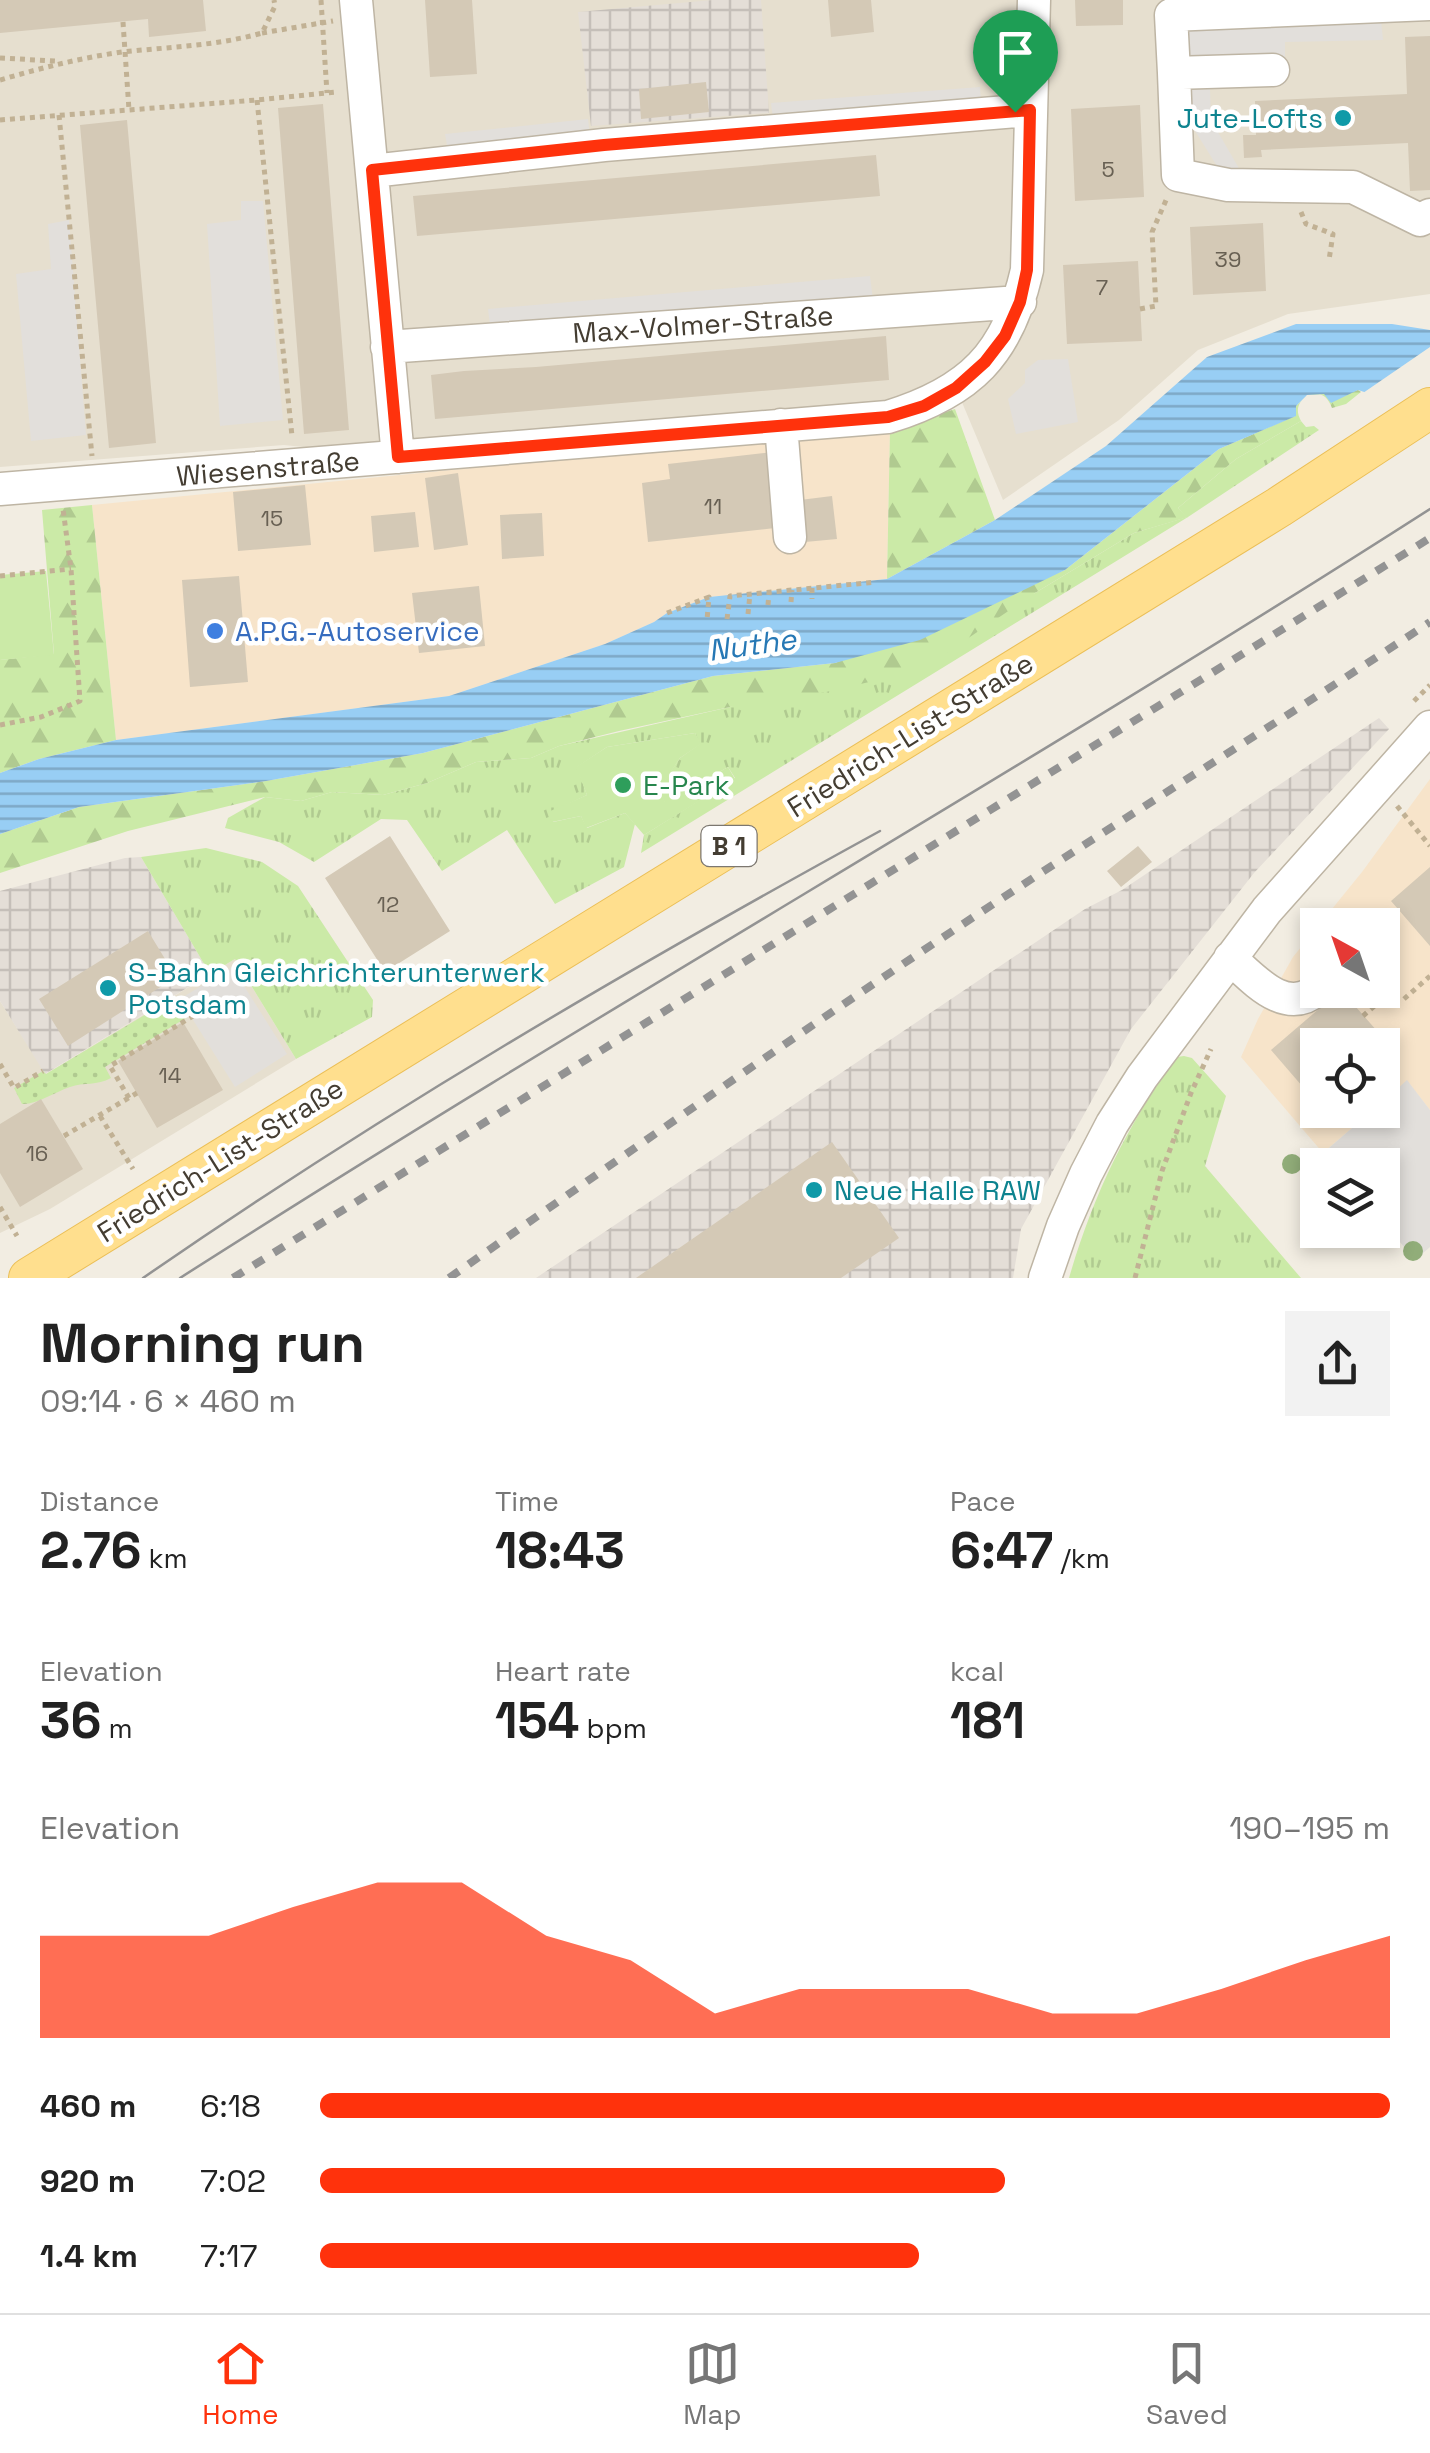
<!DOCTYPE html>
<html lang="en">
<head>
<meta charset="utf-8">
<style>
	:root { --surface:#fff; --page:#f2f2f2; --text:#222; --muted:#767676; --line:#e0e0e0; --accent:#ff320c }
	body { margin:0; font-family:"Space Grotesk",sans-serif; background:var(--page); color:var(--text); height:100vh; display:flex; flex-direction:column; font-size:38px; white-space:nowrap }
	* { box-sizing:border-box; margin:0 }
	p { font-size:32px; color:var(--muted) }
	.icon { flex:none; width:55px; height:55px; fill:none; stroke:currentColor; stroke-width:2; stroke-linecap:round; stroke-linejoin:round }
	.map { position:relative; height:1278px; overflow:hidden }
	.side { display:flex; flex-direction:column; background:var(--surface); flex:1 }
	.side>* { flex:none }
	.needle { width:65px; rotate:320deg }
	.controls { position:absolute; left:1300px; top:908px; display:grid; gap:20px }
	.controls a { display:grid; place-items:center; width:100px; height:100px; border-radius:0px; background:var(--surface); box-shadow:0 5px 15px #0003; font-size:50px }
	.pin { position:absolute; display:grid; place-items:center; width:85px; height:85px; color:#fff; margin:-102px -42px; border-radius:50% 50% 50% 0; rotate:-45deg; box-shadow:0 0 10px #0007 }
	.pin .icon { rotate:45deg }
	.round { display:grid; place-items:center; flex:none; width:105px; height:105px; border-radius:0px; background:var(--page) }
	.overview { display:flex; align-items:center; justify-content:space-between; height:170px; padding:0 40px }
	h1 { font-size:55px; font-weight:600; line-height:75px }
	.metrics { display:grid; grid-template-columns:repeat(3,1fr); gap:15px; height:170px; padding:10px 40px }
	.metrics div { display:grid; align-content:center }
	.metrics b { font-size:50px; font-weight:600 }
	.metrics small { font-size:28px; font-weight:400 }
	.metrics p { font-size:28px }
	.chart { height:280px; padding:20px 40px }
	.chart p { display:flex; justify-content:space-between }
	.chart svg { width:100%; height:180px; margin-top:10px; fill:var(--accent); opacity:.7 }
	ul { padding:0 40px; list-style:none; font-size:32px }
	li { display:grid; grid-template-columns:160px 120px 1fr; align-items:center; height:75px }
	li i { height:25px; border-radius:12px; background:var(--accent) }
	.tab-bar { display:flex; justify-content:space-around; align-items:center; height:140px; border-top:2px solid var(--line); background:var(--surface); font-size:28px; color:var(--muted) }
	.tab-bar a { display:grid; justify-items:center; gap:5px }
	.tab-bar .on { color:var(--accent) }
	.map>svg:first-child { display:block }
	.residential { fill:#e6dfcf }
	.commercial { fill:#f7e4ca; fill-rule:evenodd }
	.industrial { fill:url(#industrial-grid) }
	.grass { fill:url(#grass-tufts) }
	.forest { fill:url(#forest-firs) }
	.park { fill:url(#park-dots) }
	.pitch { fill:#cbeaa7 }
	.parking { fill:#e2dfdb }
	.water { fill:url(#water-rules) }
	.pier { fill:#f2ede2 }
	.building { fill:#d4c9b6 }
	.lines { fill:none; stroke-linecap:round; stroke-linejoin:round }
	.minor-casing { stroke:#beb5a4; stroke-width:35 }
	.major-casing { stroke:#ebbf57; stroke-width:42 }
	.path { stroke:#c1b194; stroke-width:5; stroke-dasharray:5 5; stroke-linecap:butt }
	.minor { stroke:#fff; stroke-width:32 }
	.major { stroke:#ffdf8e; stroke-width:40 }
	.tram { stroke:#939393; stroke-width:2.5 }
	.rail { stroke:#939393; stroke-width:8; stroke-dasharray:12 12; stroke-linecap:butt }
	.tree { fill:#91ad79 }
	.route-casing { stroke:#fff; stroke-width:20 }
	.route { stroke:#ff320c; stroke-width:12 }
	.culture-dot { fill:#0f9aa8; stroke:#fff; stroke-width:4 }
	.shop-dot { fill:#3f7fe0; stroke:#fff; stroke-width:4 }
	.leisure-dot { fill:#2e9e5b; stroke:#fff; stroke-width:4 }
	.labels { text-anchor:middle; stroke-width:9; stroke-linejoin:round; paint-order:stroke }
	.number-label { font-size:22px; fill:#686053 }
	.shield { fill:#fff; stroke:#7c7770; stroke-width:2.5 }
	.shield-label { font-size:25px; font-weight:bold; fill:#443d32 }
	.culture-label { font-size:28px; fill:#0d838f; stroke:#fff; text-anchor:start }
	.street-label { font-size:28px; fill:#443d32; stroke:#fff }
	.shop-label { font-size:28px; fill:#366cbe; stroke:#fff; text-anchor:start }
	.leisure-label { font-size:28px; fill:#27864d; stroke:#fff; text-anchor:start }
	.water-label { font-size:30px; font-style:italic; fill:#2678b5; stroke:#fff }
</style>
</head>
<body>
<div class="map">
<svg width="1430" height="1278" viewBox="0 0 1430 1278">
	<defs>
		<pattern id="industrial-grid" width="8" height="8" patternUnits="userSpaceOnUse" patternTransform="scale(2.5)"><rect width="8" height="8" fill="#e4ded7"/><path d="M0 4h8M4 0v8" fill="none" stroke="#c5bfb9"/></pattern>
		<pattern id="grass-tufts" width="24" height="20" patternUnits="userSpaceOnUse" patternTransform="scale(2.5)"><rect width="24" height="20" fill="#cbeaa7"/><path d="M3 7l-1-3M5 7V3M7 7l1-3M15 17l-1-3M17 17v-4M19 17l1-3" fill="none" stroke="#b0ca90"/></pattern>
		<pattern id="forest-firs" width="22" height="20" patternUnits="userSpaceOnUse" patternTransform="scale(2.5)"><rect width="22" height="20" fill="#cbeaa7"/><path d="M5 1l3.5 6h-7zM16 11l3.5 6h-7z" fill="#b0ca90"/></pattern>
		<pattern id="park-dots" width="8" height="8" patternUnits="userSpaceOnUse" patternTransform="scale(2.5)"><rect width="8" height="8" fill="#cbeaa7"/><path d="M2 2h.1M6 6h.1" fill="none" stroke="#b0ca90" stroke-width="1.8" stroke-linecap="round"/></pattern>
		<pattern id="water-rules" width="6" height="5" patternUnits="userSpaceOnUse" patternTransform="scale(2.5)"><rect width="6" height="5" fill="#98cef4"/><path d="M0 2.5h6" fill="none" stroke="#7ea8c6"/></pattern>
	</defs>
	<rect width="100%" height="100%" fill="#f2ede2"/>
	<path class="residential" d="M0,0H1430V294L1288,314L1198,350L1119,420L1003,500L956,388L924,406L398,457L284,445L0,467Z
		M235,959L296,1059L50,1209L0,1233V1001L46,1074Z"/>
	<path class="commercial" d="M890,430L887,579L709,597L667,613L654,622L605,644L449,696L116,740L92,505L636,452Z
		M1430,779V1110L1407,1081L1383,1102L1382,1045H1318V1110H1373L1323,1153L1241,1057L1258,1019L1293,957L1362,872ZM1318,925H1382V990H1318Z"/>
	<path class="industrial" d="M713,0H761L769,113L591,126L578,12Z
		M1379,718L1389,729L1254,873L1131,1029L1021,1229L1013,1278H536L1085,909L1122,890Z
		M141,857L210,974L45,1074L0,1001V891L125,858Z"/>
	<path class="grass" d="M1301,421L1306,427L1314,426L1319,430L1188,517L641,853L644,835L735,778L728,767L665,803L658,790L680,758L700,744L695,733L607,747L577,767L587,795L549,813L553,822L581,816L587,828L625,813L635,824L624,867L555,904L507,830L442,871L407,820L381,819L314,862L279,842L225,828L228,818L265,797L301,801L332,792L383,795L427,783L476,762L531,758L559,746L730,707L1035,593L1134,533L1187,517L1178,508L1236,459Z
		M206,848L262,862L298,886L373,1000L372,1017L296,1059L235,959L210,974L141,857Z
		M1184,1056L1192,1058L1226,1096L1205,1166L1301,1278H1069C1093,1196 1126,1126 1177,1057Z"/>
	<path class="forest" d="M1358,390L1361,392L1346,404L1332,408C1327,395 1321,392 1307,395C1298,403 1295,410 1301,421L1236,459L1178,508L1188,517L1134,533L1035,593L921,670L826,692L730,707L619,731L559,746L531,758L476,762L427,783L383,795L332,792L301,801L265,797L128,831L0,873V834L79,807L266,781L423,753L713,676L835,663L1065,570L1219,449L1295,416L1296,406L1307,395L1324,394L1329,397Z
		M955,409L995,520L887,579L890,430Z
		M92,505L116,740L39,759L0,773V660L54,654L42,510Z"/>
	<path class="park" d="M173,998L186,1018L105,1067L111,1078C97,1086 84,1082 70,1087C55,1092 36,1105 22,1104L14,1088L43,1071L46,1074Z"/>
	<path class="pitch" d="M46,571L54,655L0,660V575Z
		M695,733L701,744L680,758L659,790L665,802L728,767L735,779L644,835L625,813L586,828L581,816L552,822L548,812L587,795L576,767L607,747Z"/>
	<path class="parking" d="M1381,20L1383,40L1285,42V84L1210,88L1211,120L1240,170L1225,179L1192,126L1188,26Z
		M980,87L981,103L773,119L771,103Z
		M588,119L590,135L448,151L445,134Z
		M241,201H263L283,420L220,426L207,224L241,220Z
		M69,220L86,435L31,441L16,274L51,269L48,224Z
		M870,276L873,300L490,325L488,309Z
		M1068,359L1078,422L1016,434L1008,399L1025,383V370L1038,360Z
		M232,967L287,1054L235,1087L180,999Z
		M1407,1080L1430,1110V1247L1415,1260L1383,1222L1382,1165H1333L1323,1153L1373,1110H1382L1383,1102Z"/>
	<path class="water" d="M1296,324H1392L1430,330V413L1358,390L1331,403L1324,394L1307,395L1296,406V416L1219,449L1065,570L920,640L835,663L713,676L423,753L266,781L79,807L0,834V773L39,759L116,740L449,696L605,644L654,622L667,613L709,597L887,579L995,520L1106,446L1207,357Z"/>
	<path class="pier" d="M1430,347V416L1363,393Z"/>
	<path class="building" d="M0,0H203L206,31L149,37L148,19L0,33Z
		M425,0H472L477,74L430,77Z
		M828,0H871L874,32L831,37Z
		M1075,0H1123V25L1076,26Z
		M1430,36V190L1410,191L1408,143L1261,150L1262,157L1244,158L1243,135H1256L1255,101L1407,94L1405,37Z
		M706,82L709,112L641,119L639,89Z
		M323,104L349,430L304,434L278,108Z
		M1140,105L1144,197L1075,201L1071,109Z
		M127,120L156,443L109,448L80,125Z
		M876,155L880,196L417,236L413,196Z
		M1263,223L1266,291L1193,295L1190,227Z
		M1138,261L1142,341L1067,344L1063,265Z
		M886,336L889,380L435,419L431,375L464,371L536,367Z
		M782,451L784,527L648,542L642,483L670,479L668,464Z
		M458,473L468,545L434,550L425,478Z
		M305,485L311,545L238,551L233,492Z
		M832,496L837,539L805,542L800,500Z
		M415,512L419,547L374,552L371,516Z
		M542,513L544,556L502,559L500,515Z
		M239,576L248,682L190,687L182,580Z
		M479,586L485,646L419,653L412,593Z
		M390,836L450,931L385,972L325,878Z
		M1138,846L1152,862L1121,887L1107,871Z
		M1430,867V946L1391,901Z
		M148,931L176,977L68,1046L39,999Z
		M1341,990L1385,1040L1379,1045H1318V1098L1315,1101L1271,1050Z
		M183,1022L223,1090L157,1128L118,1061Z
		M41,1099L83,1169L20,1207L0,1173V1124Z
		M832,1142L899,1238L841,1278H636Z"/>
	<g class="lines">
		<defs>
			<path id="minor" d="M356,0L398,457
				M1273,70L1174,73L1171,15L1430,4
				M1174,73L1178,175L1228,185L1353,187L1420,220L1430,215
				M372,171L604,145L1030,110
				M387,347L1020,302
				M781,425L790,537
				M0,489L888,417C970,392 1008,354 1027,270L1034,0
				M1230,958C1254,979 1285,1017 1318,989
				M1045,1278L1063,1226L1086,1174L1112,1124L1142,1077L1267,910L1430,727"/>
			<path id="major" d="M29,1278L1279,507L1430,408"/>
		</defs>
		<use href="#minor" class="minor-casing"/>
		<use href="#major" class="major-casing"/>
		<path class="path" d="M321,0L327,93
			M123,22L129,110
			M262,33L333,21
			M0,58L55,61
			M0,80C41,68 80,58 122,52C169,47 216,46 262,33L275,6L274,0
			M257,100L292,436
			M59,115L92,456
			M0,120L257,100L336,92
			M1301,212L1306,224L1333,234L1329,260
			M1140,309L1156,306L1152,232L1167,198
			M0,576L71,569
			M812,588V599
			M791,602L792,590
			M768,605L769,593
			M667,613L709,597L707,620
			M748,614L750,594
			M727,619L730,596L876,582
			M1414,701L1430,685
			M0,725L41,717L80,701L71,569L63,509
			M1397,806L1430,846
			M1404,999L1430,976
			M1363,1016L1395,988
			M0,1064L14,1088L43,1071
			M129,1098L110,1066L218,1001
			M100,1116L133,1169
			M64,1136L137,1093
			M0,1207L17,1236
			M1135,1278L1162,1171L1191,1093L1211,1049"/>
		<use href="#minor" class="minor"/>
		<use href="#major" class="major"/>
		<path class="tram" d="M143,1278C380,1114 628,969 880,831
			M180,1278C592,1014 1018,773 1430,509"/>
		<path class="rail" d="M233,1278L1430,538
			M449,1278C619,1159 788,1040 960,926C1115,823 1275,725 1430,622"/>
	</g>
	<g class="tree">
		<circle cx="1292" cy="1164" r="10"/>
		<circle cx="1413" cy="1251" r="10"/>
	</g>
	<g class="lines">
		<defs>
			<path id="route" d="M1030,110L1027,270L1020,302L1005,336L985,362L956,388L924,406L888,417L398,457L372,170L604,145Z"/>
		</defs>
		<use href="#route" class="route-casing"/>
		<use href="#route" class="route"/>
	</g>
	<g class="culture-dot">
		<circle cx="1343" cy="118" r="10"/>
		<circle cx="108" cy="988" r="10"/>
		<circle cx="814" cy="1190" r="10"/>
	</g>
	<circle class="shop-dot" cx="215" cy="631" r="10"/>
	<circle class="leisure-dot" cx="623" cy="785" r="10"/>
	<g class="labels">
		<g class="number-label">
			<text x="1108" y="177">5</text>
			<text x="1228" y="267">39</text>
			<text x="1102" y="295">7</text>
			<text x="713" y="514">11</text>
			<text x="272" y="526">15</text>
			<text x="388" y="912">12</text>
			<text x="170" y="1083">14</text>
			<text x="37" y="1161">16</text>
		</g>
		<rect class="shield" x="701.5" y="826" width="55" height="40" rx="8"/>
		<g class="shield-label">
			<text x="729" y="855">B 1</text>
		</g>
		<g class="culture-label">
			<text x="1323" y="128" text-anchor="end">Jute-Lofts</text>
			<text x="128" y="982">S-Bahn Gleichrichterunterwerk<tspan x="128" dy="32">Potsdam</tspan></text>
			<text x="834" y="1200">Neue Halle RAW</text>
		</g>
		<g class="street-label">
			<text transform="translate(703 324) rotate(-4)" y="10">Max-Volmer-Straße</text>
			<text transform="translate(268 468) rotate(-5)" y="10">Wiesenstraße</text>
			<text transform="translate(910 735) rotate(-32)" y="10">Friedrich-List-Straße</text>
			<text transform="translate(220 1160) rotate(-32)" y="10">Friedrich-List-Straße</text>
		</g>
		<g class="shop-label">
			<text x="235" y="641">A.P.G.-Autoservice</text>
		</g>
		<g class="leisure-label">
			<text x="643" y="795">E-Park</text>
		</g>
		<g class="water-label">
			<text transform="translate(752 645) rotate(-8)" y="10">Nuthe</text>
		</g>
	</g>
</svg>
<div class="controls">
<a><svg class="needle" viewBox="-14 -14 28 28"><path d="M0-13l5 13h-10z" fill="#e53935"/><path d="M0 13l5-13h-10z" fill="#767676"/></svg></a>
<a><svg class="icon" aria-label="locate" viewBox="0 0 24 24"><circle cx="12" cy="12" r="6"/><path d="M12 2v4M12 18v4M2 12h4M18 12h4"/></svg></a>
<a><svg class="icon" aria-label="layers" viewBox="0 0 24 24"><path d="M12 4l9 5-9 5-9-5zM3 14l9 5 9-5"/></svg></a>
</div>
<div class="pin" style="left:1015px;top:112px;background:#1e9e55"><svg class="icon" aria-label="arrive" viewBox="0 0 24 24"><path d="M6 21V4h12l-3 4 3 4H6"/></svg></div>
</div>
<section class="side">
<div class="overview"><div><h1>Morning run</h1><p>09:14 · 6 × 460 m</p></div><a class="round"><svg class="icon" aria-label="share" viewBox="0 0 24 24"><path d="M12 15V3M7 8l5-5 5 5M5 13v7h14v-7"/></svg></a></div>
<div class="metrics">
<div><p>Distance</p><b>2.76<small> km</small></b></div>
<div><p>Time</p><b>18:43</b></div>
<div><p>Pace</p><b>6:47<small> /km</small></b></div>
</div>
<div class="metrics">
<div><p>Elevation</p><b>36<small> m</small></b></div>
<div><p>Heart rate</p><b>154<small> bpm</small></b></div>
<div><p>kcal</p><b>181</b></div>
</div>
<div class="chart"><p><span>Elevation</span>190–195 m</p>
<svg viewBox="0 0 160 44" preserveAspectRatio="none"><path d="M0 44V19L10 19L20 19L30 12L40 6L50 6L60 19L70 25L80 38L90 32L100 32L110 32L120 38L130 38L140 32L150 25L160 19V44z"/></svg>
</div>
<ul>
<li><b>460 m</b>6:18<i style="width:100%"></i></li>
<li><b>920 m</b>7:02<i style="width:64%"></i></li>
<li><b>1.4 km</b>7:17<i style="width:56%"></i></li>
</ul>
</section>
<nav class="tab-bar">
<a class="on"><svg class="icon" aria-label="home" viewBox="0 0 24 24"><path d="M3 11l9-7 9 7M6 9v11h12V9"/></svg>Home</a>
<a><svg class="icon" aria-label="map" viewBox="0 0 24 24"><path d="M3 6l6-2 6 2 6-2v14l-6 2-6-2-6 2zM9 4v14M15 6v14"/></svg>Map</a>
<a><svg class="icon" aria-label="saved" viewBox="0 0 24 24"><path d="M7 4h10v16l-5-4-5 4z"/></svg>Saved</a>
</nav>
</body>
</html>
